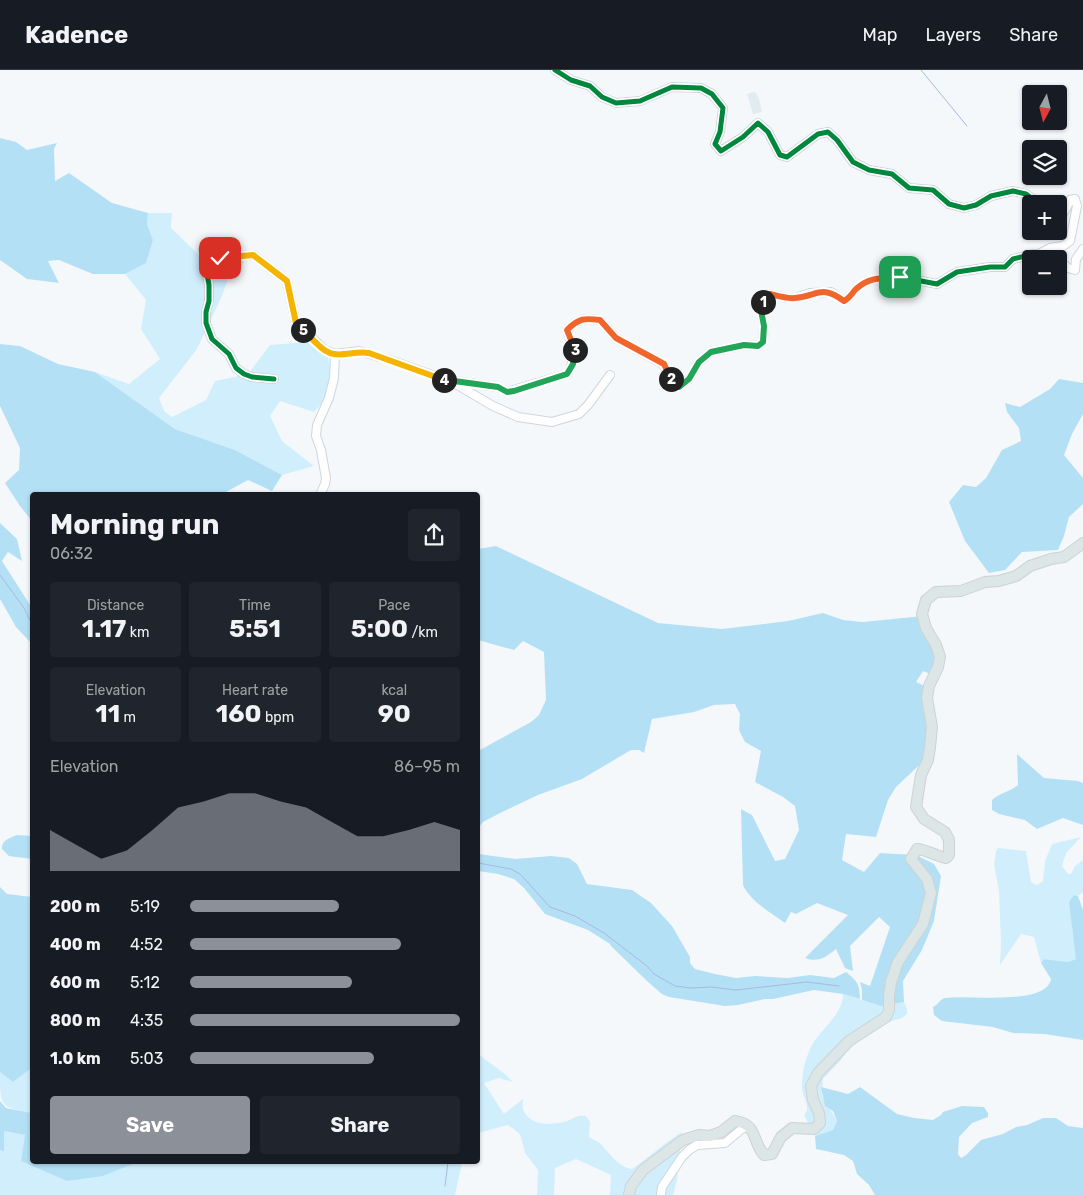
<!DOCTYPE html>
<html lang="en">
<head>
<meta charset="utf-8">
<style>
	:root { --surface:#171b24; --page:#20242c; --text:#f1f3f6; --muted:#9ea1a6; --line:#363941; --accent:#8c9099 }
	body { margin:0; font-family:Rubik,sans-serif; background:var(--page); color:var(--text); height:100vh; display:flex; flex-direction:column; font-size:19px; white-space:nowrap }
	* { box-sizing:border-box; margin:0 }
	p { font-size:16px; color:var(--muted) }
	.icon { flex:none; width:28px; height:28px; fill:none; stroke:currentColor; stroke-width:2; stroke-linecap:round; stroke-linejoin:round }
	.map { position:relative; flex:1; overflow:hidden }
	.details { position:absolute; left:30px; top:422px; width:450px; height:672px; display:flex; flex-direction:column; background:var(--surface); border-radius:5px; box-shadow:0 1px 4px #0004 }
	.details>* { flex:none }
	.needle { width:32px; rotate:187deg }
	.fabs { position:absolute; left:1022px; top:15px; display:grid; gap:10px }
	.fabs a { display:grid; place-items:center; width:45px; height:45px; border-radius:5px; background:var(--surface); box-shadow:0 1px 4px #0004; font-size:25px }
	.pin { position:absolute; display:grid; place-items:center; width:42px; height:42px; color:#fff; margin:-21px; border-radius:10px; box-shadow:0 2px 8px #0006 }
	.km { position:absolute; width:25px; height:25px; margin:-12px; border-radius:50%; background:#222; color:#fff; font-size:14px; line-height:25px; text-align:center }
	.round { display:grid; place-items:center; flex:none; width:52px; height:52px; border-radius:5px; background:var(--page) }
	.overview { display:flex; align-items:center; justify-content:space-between; height:85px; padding:0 20px }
	h1 { font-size:28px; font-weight:700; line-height:38px }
	.stats { display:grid; grid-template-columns:repeat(3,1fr); gap:8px; height:85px; padding:5px 20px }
	.stats div { display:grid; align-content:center; border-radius:5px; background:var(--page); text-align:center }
	.stats b { font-size:25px; font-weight:700 }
	.stats small { font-size:14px; font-weight:400 }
	.stats p { font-size:14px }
	.chart { height:140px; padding:10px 20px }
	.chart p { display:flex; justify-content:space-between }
	.chart svg { width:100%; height:90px; margin-top:5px; fill:var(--accent); opacity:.7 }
	.primary-button { display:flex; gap:10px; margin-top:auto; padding:10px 20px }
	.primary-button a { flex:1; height:58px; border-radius:5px; background:var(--accent); color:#fff; font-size:20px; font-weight:700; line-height:58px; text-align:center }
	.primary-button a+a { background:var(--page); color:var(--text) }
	ul { padding:0 20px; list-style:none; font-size:16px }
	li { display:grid; grid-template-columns:80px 60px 1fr; align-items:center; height:38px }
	li i { height:12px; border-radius:6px; background:var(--accent) }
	header { display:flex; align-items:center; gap:30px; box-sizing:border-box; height:70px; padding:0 25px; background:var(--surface); border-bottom:1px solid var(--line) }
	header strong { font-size:24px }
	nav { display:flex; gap:28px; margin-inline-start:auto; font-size:18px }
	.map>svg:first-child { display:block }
	.built { fill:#e1ecf1 }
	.green { fill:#d1eefd }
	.forest { fill:#b4e0f5 }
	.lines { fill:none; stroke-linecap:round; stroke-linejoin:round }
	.stream { stroke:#a7b8e2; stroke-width:1 }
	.minor-casing { stroke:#cfd6db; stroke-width:10 }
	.major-casing { stroke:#ced2d3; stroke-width:12 }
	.minor { stroke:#fefefe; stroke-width:8 }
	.major { stroke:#dce6e7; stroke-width:10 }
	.cycleway-casing { stroke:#fff; stroke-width:8 }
	.cycleway { stroke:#00873e; stroke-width:5 }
	.split-1-casing { stroke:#fff; stroke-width:10 }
	.split-2-casing { stroke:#fff; stroke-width:10 }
	.split-3-casing { stroke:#fff; stroke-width:10 }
	.split-4-casing { stroke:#fff; stroke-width:10 }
	.split-5-casing { stroke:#fff; stroke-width:10 }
	.split-6-casing { stroke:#fff; stroke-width:10 }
	.split-1 { stroke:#f0652b; stroke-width:6 }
	.split-2 { stroke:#22a559; stroke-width:6 }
	.split-3 { stroke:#f0652b; stroke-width:6 }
	.split-4 { stroke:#22a559; stroke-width:6 }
	.split-5 { stroke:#f5b400; stroke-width:6 }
	.split-6 { stroke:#f5b400; stroke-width:6 }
</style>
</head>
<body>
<header>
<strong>Kadence</strong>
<nav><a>Map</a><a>Layers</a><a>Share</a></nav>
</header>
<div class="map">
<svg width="1083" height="1125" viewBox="0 0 1083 1125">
	<rect width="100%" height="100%" fill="#f5f8fb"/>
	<path class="built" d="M753,22L756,23L759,29L762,42L753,44L747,24Z"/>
	<path class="green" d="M148,143H172L171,158L199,185L216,193L247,187L240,198L228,209L222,226L197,279L159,328L164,341L172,347L206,330L215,311L248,304L270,275L307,272L328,286L332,311L323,332L314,342L280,331L270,346L282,371L314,396L282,405L235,380L175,359L95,302L129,314L160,289L141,259L146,230L125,204L146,192L153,170L147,154Z
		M1081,767L1066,783L1062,796L1068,804H1071L1075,796L1083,790V822L1078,826L1074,825L1072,859L1077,881L1076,889L1068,892L1044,889L1041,893L1034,867L1021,864L1000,895L1001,874L999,821L994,795L996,781L998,778L1026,781L1031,812L1037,815L1043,811L1045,791L1052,774Z
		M843,924L881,936L904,932L907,939V944L902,948L885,953L853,973L841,990L823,1009L822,1026L837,1051L833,1060L815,1066L804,1045C812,1037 802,1027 802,1017C802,1009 803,997 806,990C808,983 811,975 816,969C826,955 843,942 843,924Z
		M478,984L505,1004L513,1012L499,1008L484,1013L504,1044L523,1029C523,1032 522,1038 524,1041C530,1057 555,1055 567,1051C576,1048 576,1045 586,1046L590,1052L589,1067C593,1070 596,1070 600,1073C609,1083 618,1097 632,1099C649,1087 664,1073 682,1062L677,1110L673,1125H610L611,1105L576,1089L555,1098L554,1125H537L538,1100L525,1083L520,1064L508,1055L478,1063Z
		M29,1000L32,1002V1043C0,1036 0,1038 0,1002L13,1012Z
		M4,1061L26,1065L21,1091L103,1106L135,1092L462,1093L455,1125H0V1080H4Z"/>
	<path class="forest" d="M0,68L16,72L27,80L57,73L54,79L55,111L69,103L112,133L148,143L147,154L153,170L146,193L125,204H93L59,190L48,191L59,213L27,209L0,190Z
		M0,274L20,276L58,294L95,302L175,359L235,380L282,405L272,421L248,410L226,422L228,425H32V451L20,436L5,413L19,400L20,378L0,336Z
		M1059,309L1083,313V344L1072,364L1064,385L1083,408V434L1069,447L1064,466L1058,480L1022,482L1005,500L989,503L965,471L949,432L963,415L976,417L986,408L1002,380L1021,371L1019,358L1007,342L1005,333L1020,337L1050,319Z
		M0,453L17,469L22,491L8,482L2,491L32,538V574L16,557L0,529Z
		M496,476L658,553L722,559L788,551L823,543L843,550L863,552L923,546L936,580L935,606L923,601L916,612L927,617L930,685L896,717L888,730L876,767L846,764L842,790L864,802L880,783L916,785L934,794L941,806L934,851L922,880L903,911L904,932L881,936L862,930V920L860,912L870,916L890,857L879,847L850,876L853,901L845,898L836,879C826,887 818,893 805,888L848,845L817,833L796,844L791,842L785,853C770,842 751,832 743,815L741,739L752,745L775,791L785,789L799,760L795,736L783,727L755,712L761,681L745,672L739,660L740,644L735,634L714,635L694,642L652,649L644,683L639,680H631L582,709L538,725L502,742L483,752L478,758V681L531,652L539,645L546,630L544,582L523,571L514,580L478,570V479Z
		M1017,684L1044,708L1078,711L1083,713V755L1063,748L1037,759L1025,750L999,744L992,740V730C999,723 1010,722 1018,715Z
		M17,765L32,766V789L9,786L2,779C1,771 9,768 17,765Z
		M478,784L516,789L551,786L569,788L577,794L587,814L632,820L651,833L672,856L690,887V893L695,899L715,904L736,908L755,906L788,908L810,905L834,908L846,902C857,911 860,914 860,929L843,924L814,920L773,929H765L738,935L725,936L669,927L662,924L647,911L611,876L610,874L588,860L545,844L524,818L514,809L498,804L478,801Z
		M0,817L7,824L32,827V1002L29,1000L13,1012L0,1002Z
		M1074,825L1078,826L1083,840V970L1045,964L1013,963L993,957L942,951L934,945L933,937C938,935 940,929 945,928C965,924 1046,937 1051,909L1041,893L1044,889L1068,892L1076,889L1069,832Z
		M821,1017L848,1024L860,1017L897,1044L914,1048L933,1050L941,1045L943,1042L962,1036L984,1037L988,1043V1047L972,1053L959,1067L958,1084L961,1088L966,1085L981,1070L1003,1064L1016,1057L1027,1055L1043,1048H1056L1068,1056L1083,1058V1125H875L869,1115L857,1104L853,1091L844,1085L816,1079L815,1066L833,1060L837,1051L833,1041L825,1036Z
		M0,1031L6,1038L32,1043V1092L135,1093L103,1106L67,1111L21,1091L25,1065L4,1061V1081L0,1080Z"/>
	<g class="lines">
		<path class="stream" d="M921,0L967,56
			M0,505L24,538L32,554
			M478,793L511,799L520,804L550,837L575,846L604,863L647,896L654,904L675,916L691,918L711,917L736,920L807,912L839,916
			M445,1116L448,1092"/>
		<defs>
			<path id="minor" d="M555,0L571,10L590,16L602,27L616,33L640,31L672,17L701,18L712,24L723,38L720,62L715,74L721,81L743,67L758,53L768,62L780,85L787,87L818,64L828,62L837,70L853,92L869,100L892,104L909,118L933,120L949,134L964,138L976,135L991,126L1013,121L1026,124L1039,134
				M203,180L206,187L220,188L253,185L287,211L296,253L325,280L335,284L359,281L393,291L454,313L493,336L518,347L552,352L579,344L588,335L610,305
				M1037,185L1050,178L1063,176L1070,171L1077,136L1075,129L1070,130L1066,139L1059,149
				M211,187L206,198L209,215V231L206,242V253L212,269L229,284L236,298L244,304L252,307L274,309
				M1059,190L1068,198L1075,200L1076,189L1083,179
				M454,313V311L498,317L507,322L567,304C578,286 574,279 567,260C579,248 584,248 600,250L616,268L663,294L673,313L679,317L689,309L699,292L711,282L744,275L758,276L763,272L764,256L760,235L771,226L770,224L786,228H796L810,223L831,222L844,231C850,228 852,223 856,219C866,210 879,206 891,211L900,207L937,214L957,202L990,197H1005L1013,189L1033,184L1056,189
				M320,425L325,414L326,408L321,380L316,366L317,355L329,328L334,308L335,284
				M661,1125L662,1117L682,1087L689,1080L697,1075L725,1073L743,1058L750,1057"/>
			<path id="major" d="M629,1125L631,1116L643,1100L683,1070L699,1065L710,1066L721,1062L735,1051C758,1054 752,1072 764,1085L772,1084L781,1067L792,1058L814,1059L820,1053L819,1043L813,1030L811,1016L818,1003L849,971L886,947L889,940V926L891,912L898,892L923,854L931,823L927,809L911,789L917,779C928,780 936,786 946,788L949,785V770L945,762L924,749L916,737L921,705L928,690L930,677L932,657L927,628L929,616L938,597L940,587L936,575L926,558L922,544L926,530L936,522L961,521L985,512L999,511L1016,506L1030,496L1051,489L1064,487L1083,473"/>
		</defs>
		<use href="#minor" class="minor-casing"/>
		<use href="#major" class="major-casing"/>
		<use href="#minor" class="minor"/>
		<use href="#major" class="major"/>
		<defs>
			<path id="cycleway" d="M555,0L571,10L590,16L602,27L616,33L640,31L672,17L701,18L712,24L723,38L720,62L715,74L721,81L743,67L758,53L768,62L780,85L787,87L818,64L828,62L837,70L853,92L869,100L892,104L909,118L933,120L949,134L964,138L976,135L991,126L1013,121L1026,124L1039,134
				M211,187L206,198L209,215V231L206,242V253L212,269L229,284L236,298L244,304L252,307L274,309
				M454,313V311L498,317L507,322L567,304C578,286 574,279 567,260C579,248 584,248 600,250L616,268L663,294L673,313L679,317L689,309L699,292L711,282L744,275L758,276L763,272L764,256L760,235L771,226L770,224L786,228H796L810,223L831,222L844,231C850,228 852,223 856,219C866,210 879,206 891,211L900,207L937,214L957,202L990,197H1005L1013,189L1033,184L1056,189"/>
		</defs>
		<use href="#cycleway" class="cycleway-casing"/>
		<use href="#cycleway" class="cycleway"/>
	</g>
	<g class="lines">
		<defs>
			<path id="split-1" d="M763,232L771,226L770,224C778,226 786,229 795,228C818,226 821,214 844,231C850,228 852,223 856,219C866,210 879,206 891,210L900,207"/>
			<path id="split-2" d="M671,309L673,313L679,317L689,309L699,292L711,282L744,275L758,276L763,272L764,256L760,235L763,232"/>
			<path id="split-3" d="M575,280L567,260C579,248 584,248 600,250L616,268L664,294L671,309"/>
			<path id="split-4" d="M444,310L454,313V311L498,317L507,322L514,321L567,304L573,294L575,280"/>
			<path id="split-5" d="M303,260C312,268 322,282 334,284C344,286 356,281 369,283L444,310"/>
			<path id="split-6" d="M220,188L253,185L287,211L296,253L303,260"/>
		</defs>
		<use href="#split-1" class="split-1-casing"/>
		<use href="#split-2" class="split-2-casing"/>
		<use href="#split-3" class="split-3-casing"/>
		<use href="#split-4" class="split-4-casing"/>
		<use href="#split-5" class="split-5-casing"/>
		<use href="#split-6" class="split-6-casing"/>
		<use href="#split-1" class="split-1"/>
		<use href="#split-2" class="split-2"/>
		<use href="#split-3" class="split-3"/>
		<use href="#split-4" class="split-4"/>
		<use href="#split-5" class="split-5"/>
		<use href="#split-6" class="split-6"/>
	</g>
</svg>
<div class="fabs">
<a><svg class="needle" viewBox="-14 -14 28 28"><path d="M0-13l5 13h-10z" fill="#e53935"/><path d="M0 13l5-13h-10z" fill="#9ea1a6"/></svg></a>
<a><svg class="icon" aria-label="layers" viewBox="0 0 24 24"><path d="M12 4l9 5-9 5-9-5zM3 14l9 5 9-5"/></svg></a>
<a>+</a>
<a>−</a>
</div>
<div class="pin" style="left:900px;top:207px;background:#1e9e55"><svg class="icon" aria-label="arrive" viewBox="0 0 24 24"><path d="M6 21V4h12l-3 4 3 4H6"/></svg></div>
<div class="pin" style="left:220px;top:188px;background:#d93025"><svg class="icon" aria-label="check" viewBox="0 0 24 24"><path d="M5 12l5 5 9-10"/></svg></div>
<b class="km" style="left:763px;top:232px">1</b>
<b class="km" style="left:671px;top:309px">2</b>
<b class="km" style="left:575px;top:280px">3</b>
<b class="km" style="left:444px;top:310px">4</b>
<b class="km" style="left:303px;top:260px">5</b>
<section class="details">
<div class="overview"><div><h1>Morning run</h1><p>06:32</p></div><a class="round"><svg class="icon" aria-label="share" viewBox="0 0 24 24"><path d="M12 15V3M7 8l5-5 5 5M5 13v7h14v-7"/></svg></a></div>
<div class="stats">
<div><p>Distance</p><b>1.17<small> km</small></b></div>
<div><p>Time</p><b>5:51</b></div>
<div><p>Pace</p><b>5:00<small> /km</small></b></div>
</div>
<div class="stats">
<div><p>Elevation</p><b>11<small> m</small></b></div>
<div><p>Heart rate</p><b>160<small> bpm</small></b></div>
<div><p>kcal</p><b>90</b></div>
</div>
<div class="chart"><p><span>Elevation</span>86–95 m</p>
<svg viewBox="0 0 160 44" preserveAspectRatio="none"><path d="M0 44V24L10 31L20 38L30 34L40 24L50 13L60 10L70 6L80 6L90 10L100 13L110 20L120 27L130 27L140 24L150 20L160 24V44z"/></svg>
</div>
<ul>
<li><b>200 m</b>5:19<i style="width:55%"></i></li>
<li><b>400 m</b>4:52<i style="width:78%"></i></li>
<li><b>600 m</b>5:12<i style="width:60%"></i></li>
<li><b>800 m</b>4:35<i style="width:100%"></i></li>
<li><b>1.0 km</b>5:03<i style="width:68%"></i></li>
</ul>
<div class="primary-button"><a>Save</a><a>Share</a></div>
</section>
</div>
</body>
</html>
